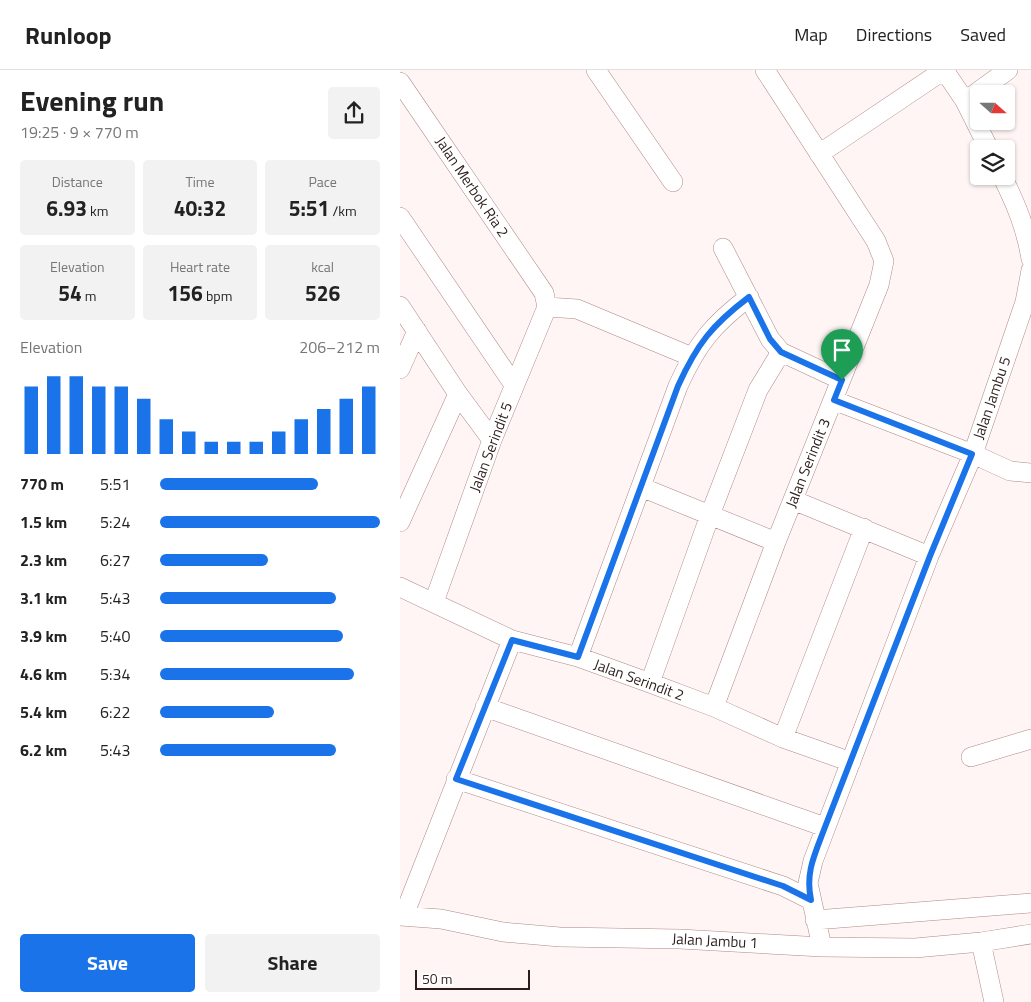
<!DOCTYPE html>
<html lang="en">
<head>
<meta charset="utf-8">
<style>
	:root { --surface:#fff; --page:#f2f2f2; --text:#222; --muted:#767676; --line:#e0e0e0; --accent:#1a73e8 }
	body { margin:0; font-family:"Titillium Web",sans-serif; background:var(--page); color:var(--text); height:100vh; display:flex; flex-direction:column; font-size:19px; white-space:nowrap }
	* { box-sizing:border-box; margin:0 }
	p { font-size:16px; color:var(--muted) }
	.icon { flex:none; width:28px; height:28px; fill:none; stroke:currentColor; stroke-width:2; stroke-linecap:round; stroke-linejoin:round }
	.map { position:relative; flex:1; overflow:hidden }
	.drawer { display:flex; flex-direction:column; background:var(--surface); width:400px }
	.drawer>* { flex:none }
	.needle { width:32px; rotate:111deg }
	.fabs { position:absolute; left:570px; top:15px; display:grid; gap:10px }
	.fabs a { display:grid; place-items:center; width:45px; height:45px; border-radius:5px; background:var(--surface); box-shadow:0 1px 4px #0004; font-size:25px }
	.scale { position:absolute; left:15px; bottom:12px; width:115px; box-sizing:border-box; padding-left:5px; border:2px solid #2d1e1c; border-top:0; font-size:14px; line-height:18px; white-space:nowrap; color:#2d1e1c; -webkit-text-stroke:4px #fff; paint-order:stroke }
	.pin { position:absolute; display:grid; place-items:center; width:42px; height:42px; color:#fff; margin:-51px -21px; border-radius:50% 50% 50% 0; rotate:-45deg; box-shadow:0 0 5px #0007 }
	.pin .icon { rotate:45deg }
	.round { display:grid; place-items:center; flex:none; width:52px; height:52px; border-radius:5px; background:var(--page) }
	.overview { display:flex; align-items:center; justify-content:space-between; height:85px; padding:0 20px }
	h1 { font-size:28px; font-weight:700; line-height:38px }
	.metrics { display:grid; grid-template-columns:repeat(3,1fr); gap:8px; height:85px; padding:5px 20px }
	.metrics div { display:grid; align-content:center; border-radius:5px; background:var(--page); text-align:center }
	.metrics b { font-size:21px; font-weight:700 }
	.metrics small { font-size:14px; font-weight:400 }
	.metrics p { font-size:14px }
	.chart { height:140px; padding:10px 20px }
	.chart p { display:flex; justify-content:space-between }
	.chart svg { width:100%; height:90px; margin-top:5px; stroke:var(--accent); stroke-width:6 }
	.primary-button { display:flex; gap:10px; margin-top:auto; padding:10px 20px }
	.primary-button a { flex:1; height:58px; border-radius:5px; background:var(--accent); color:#fff; font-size:20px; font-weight:700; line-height:58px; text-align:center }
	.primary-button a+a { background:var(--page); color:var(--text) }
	ul { padding:0 20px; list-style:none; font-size:16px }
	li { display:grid; grid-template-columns:80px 60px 1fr; align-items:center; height:38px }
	li i { height:12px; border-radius:6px; background:var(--accent) }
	header { display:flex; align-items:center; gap:30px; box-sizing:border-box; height:70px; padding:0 25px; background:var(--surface); border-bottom:1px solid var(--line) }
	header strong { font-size:24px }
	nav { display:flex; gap:28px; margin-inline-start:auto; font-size:18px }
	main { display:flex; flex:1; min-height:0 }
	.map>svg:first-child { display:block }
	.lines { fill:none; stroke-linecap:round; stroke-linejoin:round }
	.minor-casing { stroke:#b08985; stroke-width:20 }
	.minor { stroke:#fff; stroke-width:19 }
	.route-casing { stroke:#fff; stroke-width:10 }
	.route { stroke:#1a73e8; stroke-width:6 }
	.labels { text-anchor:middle; stroke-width:4; stroke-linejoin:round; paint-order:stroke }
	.street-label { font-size:15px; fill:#2d1e1c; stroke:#fff }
</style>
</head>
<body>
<header>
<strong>Runloop</strong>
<nav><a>Map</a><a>Directions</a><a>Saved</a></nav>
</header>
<main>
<section class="drawer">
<div class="overview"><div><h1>Evening run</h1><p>19:25 · 9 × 770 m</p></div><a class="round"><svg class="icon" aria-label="share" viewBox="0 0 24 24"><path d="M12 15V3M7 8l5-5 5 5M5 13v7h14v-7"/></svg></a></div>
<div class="metrics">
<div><p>Distance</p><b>6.93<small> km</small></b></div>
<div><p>Time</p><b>40:32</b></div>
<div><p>Pace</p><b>5:51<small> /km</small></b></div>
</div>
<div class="metrics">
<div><p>Elevation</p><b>54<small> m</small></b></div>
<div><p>Heart rate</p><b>156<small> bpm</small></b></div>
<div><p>kcal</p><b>526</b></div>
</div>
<div class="chart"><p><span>Elevation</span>206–212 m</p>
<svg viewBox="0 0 160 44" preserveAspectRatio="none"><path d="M5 44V11M15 44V6M25 44V6M35 44V11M45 44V11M55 44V17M65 44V27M75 44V33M85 44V38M95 44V38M105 44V38M115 44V33M125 44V27M135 44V22M145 44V17M155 44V11"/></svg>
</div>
<ul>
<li><b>770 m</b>5:51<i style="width:72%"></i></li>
<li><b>1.5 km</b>5:24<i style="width:100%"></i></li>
<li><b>2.3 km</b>6:27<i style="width:49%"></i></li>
<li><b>3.1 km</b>5:43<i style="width:80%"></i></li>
<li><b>3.9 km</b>5:40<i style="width:83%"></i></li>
<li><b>4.6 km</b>5:34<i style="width:88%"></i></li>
<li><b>5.4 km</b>6:22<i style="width:52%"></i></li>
<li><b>6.2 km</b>5:43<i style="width:80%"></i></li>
</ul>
<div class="primary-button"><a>Save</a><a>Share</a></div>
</section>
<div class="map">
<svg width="631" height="932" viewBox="0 0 631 932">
	<rect width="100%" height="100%" fill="#fef5f4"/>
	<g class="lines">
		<defs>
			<path id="minor" d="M196,0L273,112
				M544,0L565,31L589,79
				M0,12L144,223L147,237L92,370L34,532
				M565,31L608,0
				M419,84L544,0
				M602,106C616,134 626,158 631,189
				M0,147L114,315
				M323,178L370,269L381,282L441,310
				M0,236L58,324L92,370
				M147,237L177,239L292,287
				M0,299L17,261
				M433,330L573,384L610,401L631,403
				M241,417L376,472
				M393,430L529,486
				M0,452L58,324
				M0,517L112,570L178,587L250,613L314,637L383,668L451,692
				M178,587L278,316C297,274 312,255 349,227
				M250,613L310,445L358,320L381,282
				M85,637L425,757
				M314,637L376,472L479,215L484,191L476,171L365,0
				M383,668L464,458
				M571,687L631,669
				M56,709L383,816L411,830
				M4,845L112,570
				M0,846L41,849L103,862L160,867L280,869L422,877L515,878L581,872L631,864
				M415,850L631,833
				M581,872L594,932
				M422,877L408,813L413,791L529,486L573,384L625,232L631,200"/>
		</defs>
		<use href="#minor" class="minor-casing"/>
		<use href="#minor" class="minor"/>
	</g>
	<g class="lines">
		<defs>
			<path id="route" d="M349,227L370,269L381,282L442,310L434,330L572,384L530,486L425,757C415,784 405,802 411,830L383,816L56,709L112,570L178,587L278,316C297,274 312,255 349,227Z"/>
		</defs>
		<use href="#route" class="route-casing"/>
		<use href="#route" class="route"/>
	</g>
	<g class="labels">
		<g class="street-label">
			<text transform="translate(72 117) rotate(56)" y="5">Jalan Merbok Ria 2</text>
			<text transform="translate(592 328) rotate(-71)" y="5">Jalan Jambu 5</text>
			<text transform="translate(91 377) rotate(-69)" y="5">Jalan Serindit 5</text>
			<text transform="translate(408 393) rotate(-68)" y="5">Jalan Serindit 3</text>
			<text transform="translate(239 610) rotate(20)" y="5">Jalan Serindit 2</text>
			<text transform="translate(315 871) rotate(3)" y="5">Jalan Jambu 1</text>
		</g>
	</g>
</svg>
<div class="fabs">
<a><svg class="needle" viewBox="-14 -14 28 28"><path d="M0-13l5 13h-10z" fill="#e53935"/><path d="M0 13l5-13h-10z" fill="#767676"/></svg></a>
<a><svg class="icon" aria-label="layers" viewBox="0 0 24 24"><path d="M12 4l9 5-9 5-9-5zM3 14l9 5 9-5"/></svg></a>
</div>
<div class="scale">50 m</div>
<div class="pin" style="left:442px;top:310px;background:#1e9e55"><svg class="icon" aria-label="arrive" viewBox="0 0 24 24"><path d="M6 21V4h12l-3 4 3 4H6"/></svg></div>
</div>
</main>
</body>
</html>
